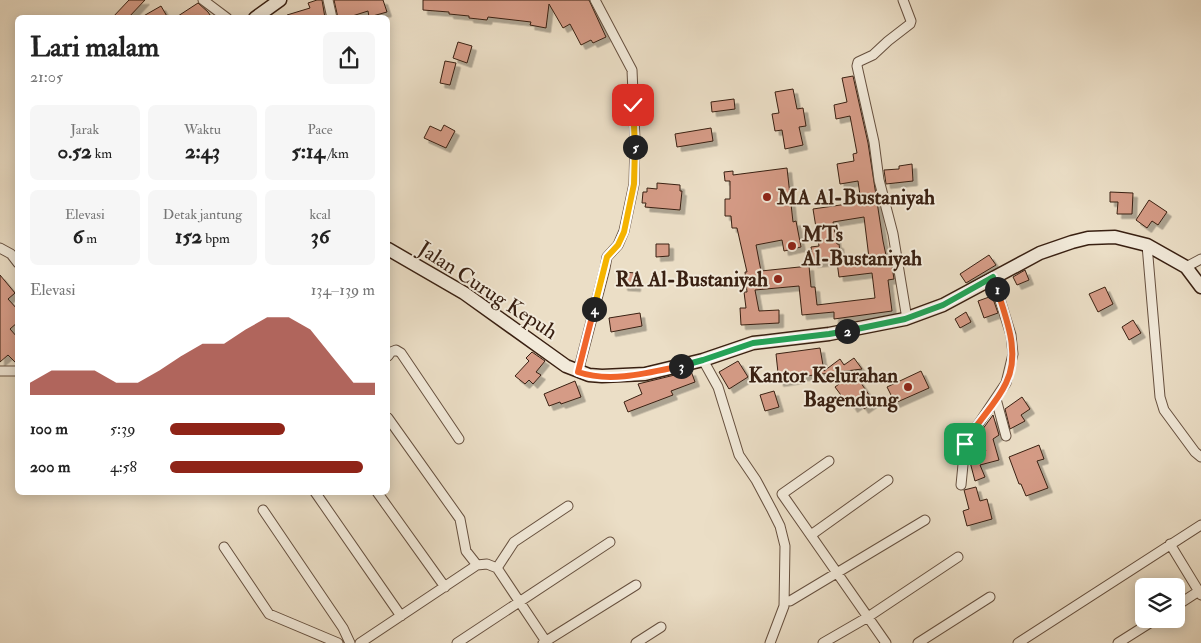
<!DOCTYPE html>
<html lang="id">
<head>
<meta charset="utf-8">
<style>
	:root { --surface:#fff; --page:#f6f6f6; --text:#222; --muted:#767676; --accent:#8f2418 }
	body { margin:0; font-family:"IM FELL Double Pica",serif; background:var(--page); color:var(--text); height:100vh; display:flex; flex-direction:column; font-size:19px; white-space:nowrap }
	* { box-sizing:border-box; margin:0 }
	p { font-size:16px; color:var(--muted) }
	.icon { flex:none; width:28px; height:28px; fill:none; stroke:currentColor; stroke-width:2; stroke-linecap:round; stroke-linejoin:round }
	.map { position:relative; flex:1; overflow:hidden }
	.panel { position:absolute; left:15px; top:15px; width:375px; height:480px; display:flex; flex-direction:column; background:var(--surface); border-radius:8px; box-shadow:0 2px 12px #0003 }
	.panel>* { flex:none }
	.controls { position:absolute; left:1135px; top:578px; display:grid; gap:10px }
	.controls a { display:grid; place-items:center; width:50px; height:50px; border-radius:8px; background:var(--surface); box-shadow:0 2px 12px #0003; font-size:25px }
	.pin { position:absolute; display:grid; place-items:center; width:42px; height:42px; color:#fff; margin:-21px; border-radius:10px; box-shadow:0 2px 8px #0006 }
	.km { position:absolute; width:25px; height:25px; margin:-12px; border-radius:50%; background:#222; color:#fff; font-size:14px; line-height:25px; text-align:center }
	.round { display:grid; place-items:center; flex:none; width:52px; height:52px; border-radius:8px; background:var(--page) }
	.head { display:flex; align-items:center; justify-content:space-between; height:85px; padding:0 15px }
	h1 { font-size:28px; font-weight:800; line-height:38px }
	.figures { display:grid; grid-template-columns:repeat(3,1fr); gap:8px; height:85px; padding:5px 15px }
	.figures div { display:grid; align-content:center; border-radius:8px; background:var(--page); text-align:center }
	.figures b { font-size:21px; font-weight:800 }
	.figures small { font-size:14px; font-weight:400 }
	.figures p { font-size:14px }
	.chart { height:140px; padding:10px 15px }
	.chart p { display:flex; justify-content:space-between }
	.chart svg { width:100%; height:90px; margin-top:5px; fill:var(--accent); opacity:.7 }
	ul { padding:0 15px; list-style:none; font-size:16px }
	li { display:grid; grid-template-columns:80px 60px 1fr; align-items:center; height:38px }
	li i { height:12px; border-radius:6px; background:var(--accent) }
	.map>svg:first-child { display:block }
	.building { fill:#d59b86; stroke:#392012; filter:url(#shadow) }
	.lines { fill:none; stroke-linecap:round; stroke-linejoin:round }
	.street-casing { stroke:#66503f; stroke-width:11 }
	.secondary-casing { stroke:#392012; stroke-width:15 }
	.street { stroke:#f2eada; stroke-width:9 }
	.secondary { stroke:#f2eada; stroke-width:12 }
	.split-1-casing { stroke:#fff; stroke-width:10 }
	.split-2-casing { stroke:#fff; stroke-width:10 }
	.split-3-casing { stroke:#fff; stroke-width:10 }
	.split-4-casing { stroke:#fff; stroke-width:10 }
	.split-5-casing { stroke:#fff; stroke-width:10 }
	.split-6-casing { stroke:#fff; stroke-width:10 }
	.split-1 { stroke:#f0652b; stroke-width:6 }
	.split-2 { stroke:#22a559; stroke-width:6 }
	.split-3 { stroke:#22a559; stroke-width:6 }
	.split-4 { stroke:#f0652b; stroke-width:6 }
	.split-5 { stroke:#f5b400; stroke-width:6 }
	.split-6 { stroke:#f5b400; stroke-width:6 }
	.poi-dot { fill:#8f2418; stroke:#f2eada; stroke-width:2 }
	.labels { text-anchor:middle; stroke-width:4; stroke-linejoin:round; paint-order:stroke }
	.poi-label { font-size:21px; font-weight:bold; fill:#392012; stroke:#f2eada; text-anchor:start }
	.street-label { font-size:21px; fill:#392012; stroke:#f2eada }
</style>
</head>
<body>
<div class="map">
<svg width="1201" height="643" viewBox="0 0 1201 643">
	<defs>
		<filter id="shadow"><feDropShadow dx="4.5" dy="4.5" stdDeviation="0" flood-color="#0004"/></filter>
	</defs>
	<rect width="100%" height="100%" fill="#ebdec6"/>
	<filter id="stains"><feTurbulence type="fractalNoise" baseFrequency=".004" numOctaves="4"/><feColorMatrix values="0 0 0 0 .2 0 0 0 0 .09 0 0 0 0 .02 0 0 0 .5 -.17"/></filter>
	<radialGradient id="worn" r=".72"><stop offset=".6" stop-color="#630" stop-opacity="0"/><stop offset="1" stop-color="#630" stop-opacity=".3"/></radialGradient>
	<path class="building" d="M129,0H145L128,18H112Z
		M317,0H322L325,18H287V15L310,8L308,3Z
		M334,0H383L387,12L369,17L368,11L346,18H338Z
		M423,0H589L606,37L593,43L591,40L581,45L570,24L563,28L549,4L546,28L530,25L531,22L488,17L487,20L469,18V16L449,14V12L423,10Z
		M198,3L208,12L212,18H175Z
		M161,6L168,18H140Z
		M458,42L472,46L467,63L453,58Z
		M445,61L456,63L450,85L440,83Z
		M853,76L868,143L883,241L887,260H891L894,279L888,280L892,311L834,319V312L802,315L799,286L755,290L759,311L779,310V323L741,325L740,308H746L744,292H747L745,272H747L737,228H732L731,216H725V199H730V181H725L724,172L733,171V175L787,168L793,222L796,221L801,247L784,251L782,240L756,245L761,271L809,266L811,287H815L817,305L875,298L872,273L839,277L837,262L869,258L864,217L833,222L837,244H839L841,260L813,263L811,247L819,246L813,209L861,202L858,181L840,184L837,164L854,161L853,154L857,153L850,116L836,119L834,105L847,102L842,78Z
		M793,89L797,109L803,108L806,126L799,127L803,145L785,149L782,130L775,131L772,114L779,113L775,92Z
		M734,99L735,109L712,112L711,102Z
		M444,125L455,131L446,148L424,138L430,126L441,131Z
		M711,128L713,141L677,147L675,134Z
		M912,164L913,181L886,184L884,170L899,169V166Z
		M657,183L680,185V191H682L680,210L645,207L646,203H642L643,192H647V188L657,189Z
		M1110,192L1133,193L1132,214H1117L1118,202H1110Z
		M1149,200L1167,212L1158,225L1152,221L1147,228L1136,220Z
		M656,244H669V256L656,257Z
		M989,255L996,265L966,283L960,274Z
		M1025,270L1029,280L1017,285L1013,277Z
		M623,272L636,273V287L623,286Z
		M0,275L15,293L8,299L18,310V322L10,329L18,338V365L8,355L0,362Z
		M1105,287L1113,304L1098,312L1089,294Z
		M992,296L998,313L984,318L978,301Z
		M966,312L971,322L960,328L955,319Z
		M640,313L642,326L611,332L609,318Z
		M1133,320L1141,333L1129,340L1122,327Z
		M820,348L824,371L840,359L844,365L854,358L862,369L798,377V379L779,382L776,354Z
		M532,352L545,361L536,372L541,375L533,384L529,380L525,384L515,376L529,361L526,358Z
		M738,361L748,377L729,389L719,372Z
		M691,371L695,382L671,391L673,395L628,412L624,402L642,394L638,384Z
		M921,371L929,388L895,403L887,387Z
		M854,373L874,402L864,409L860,403L853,408L848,400L846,402L835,387Z
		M575,381L581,397L561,404L560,402L549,406L544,394Z
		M774,391L779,407L765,411L760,395Z
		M1022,397L1030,409L1021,415L1025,421L1010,429L1005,409Z
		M993,415L999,435L993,439L999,460L980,465L985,477L975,481L970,462V455L986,451L977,437Z
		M1039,445L1044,459L1037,461L1048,488L1026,496L1021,484H1019L1009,457Z
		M976,487L980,501L987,499L992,519L967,526L963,511L969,509L964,490Z"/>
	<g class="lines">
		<defs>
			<path id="street" d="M203,0L227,18
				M328,0L332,18
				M903,0L911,21L910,24L888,41L873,55L858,62L857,66L874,142L879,180L893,234L907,319
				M1147,245L1160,397L1164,410L1195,452L1201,457
				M0,248L11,254L18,263
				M1186,267L1201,259
				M388,356L391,352L396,350L401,353L459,439
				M703,360L718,387L739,455L756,480L772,510L780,526L785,546L784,606L770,643
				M0,371H18
				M578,372L605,268L607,257L618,245L624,231L634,184L635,140L632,70L595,0
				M996,399L1006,436
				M388,418L460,519L466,551L477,565
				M829,461L782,494L886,643
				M961,485L965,444L1006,383L1013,354L1011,335L993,277
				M315,492L401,616
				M377,492L445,587
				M263,510L343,628L350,643
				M811,535L888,480
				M1170,544L1201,595
				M224,547L269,614L338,643
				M497,568L514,542L568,506
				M790,601L925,520
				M1176,606L1199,591
				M360,643L477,565L487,564L497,568L547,643
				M457,643L610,542
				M543,643L636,585
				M636,643L661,627
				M823,643L868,617L958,557
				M918,643L990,597
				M1018,643L1201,525
				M1118,643L1156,619"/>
			<path id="secondary" d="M255,18L280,0
				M388,249L464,293L566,366L589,375L602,376L645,374L703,360L753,343L829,334L905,319L943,305L1040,253L1072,242L1088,238L1115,237L1147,245L1186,267L1201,287"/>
		</defs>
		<use href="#street" class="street-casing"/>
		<use href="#secondary" class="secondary-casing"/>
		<use href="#street" class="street"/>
		<use href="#secondary" class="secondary"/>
	</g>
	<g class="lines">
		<defs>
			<path id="split-1" d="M965,444C976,422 996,405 1006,383C1021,353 1006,319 997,289"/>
			<path id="split-2" d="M847,331L905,319L943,305L993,277L997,289"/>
			<path id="split-3" d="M681,366L703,360L753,343L829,334L847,331"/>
			<path id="split-4" d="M594,309L578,372C610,383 648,373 681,366"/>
			<path id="split-5" d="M594,309L607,257L618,245L624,232L634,184L635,147"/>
			<path id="split-6" d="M633,105L635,147"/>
		</defs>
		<use href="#split-1" class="split-1-casing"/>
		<use href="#split-2" class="split-2-casing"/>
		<use href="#split-3" class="split-3-casing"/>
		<use href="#split-4" class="split-4-casing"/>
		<use href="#split-5" class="split-5-casing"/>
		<use href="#split-6" class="split-6-casing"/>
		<use href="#split-1" class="split-1"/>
		<use href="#split-2" class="split-2"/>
		<use href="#split-3" class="split-3"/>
		<use href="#split-4" class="split-4"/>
		<use href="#split-5" class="split-5"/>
		<use href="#split-6" class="split-6"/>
	</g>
	<g class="poi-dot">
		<circle cx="767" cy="197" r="5"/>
		<circle cx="792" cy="246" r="5"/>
		<circle cx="778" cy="279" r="5"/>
		<circle cx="908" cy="387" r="5"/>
	</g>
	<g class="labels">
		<g class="poi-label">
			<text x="777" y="204">MA Al-Bustaniyah</text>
			<text x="802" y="241">MTs<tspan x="802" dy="24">Al-Bustaniyah</tspan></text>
			<text x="768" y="286" text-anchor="end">RA Al-Bustaniyah</text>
			<text x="898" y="382" text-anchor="end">Kantor Kelurahan<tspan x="898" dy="24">Bagendung</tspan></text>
		</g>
		<g class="street-label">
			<text transform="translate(488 290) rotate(33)" y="7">Jalan Curug Kepuh</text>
		</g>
	</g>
	<rect width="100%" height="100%" filter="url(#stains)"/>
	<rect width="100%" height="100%" fill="url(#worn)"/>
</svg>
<div class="controls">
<a><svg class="icon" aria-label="layers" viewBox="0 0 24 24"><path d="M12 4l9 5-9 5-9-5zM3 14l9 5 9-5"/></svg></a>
</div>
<div class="pin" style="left:965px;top:444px;background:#1e9e55"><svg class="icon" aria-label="arrive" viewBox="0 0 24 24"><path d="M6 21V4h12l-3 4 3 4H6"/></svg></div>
<div class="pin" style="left:633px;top:105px;background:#d93025"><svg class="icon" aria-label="check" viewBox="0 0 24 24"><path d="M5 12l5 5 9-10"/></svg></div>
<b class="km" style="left:997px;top:289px">1</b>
<b class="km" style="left:847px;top:331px">2</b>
<b class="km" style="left:681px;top:366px">3</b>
<b class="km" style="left:594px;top:309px">4</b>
<b class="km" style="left:635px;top:147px">5</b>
<section class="panel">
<div class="head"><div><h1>Lari malam</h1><p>21:05</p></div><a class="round"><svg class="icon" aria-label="share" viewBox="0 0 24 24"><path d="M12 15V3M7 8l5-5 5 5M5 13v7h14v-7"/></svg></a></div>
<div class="figures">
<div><p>Jarak</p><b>0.52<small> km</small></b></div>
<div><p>Waktu</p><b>2:43</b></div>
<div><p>Pace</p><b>5:14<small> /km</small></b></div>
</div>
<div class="figures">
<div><p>Elevasi</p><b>6<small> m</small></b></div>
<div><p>Detak jantung</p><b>152<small> bpm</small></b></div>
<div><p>kcal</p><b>36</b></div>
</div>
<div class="chart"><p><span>Elevasi</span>134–139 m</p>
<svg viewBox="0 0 160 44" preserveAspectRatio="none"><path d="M0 44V38L10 32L20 32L30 32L40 38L50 38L60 32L70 25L80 19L90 19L100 12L110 6L120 6L130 12L140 25L150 38L160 38V44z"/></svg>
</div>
<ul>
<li><b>100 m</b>5:39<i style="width:56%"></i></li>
<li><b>200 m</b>4:58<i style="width:94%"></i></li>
</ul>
</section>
</div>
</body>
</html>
